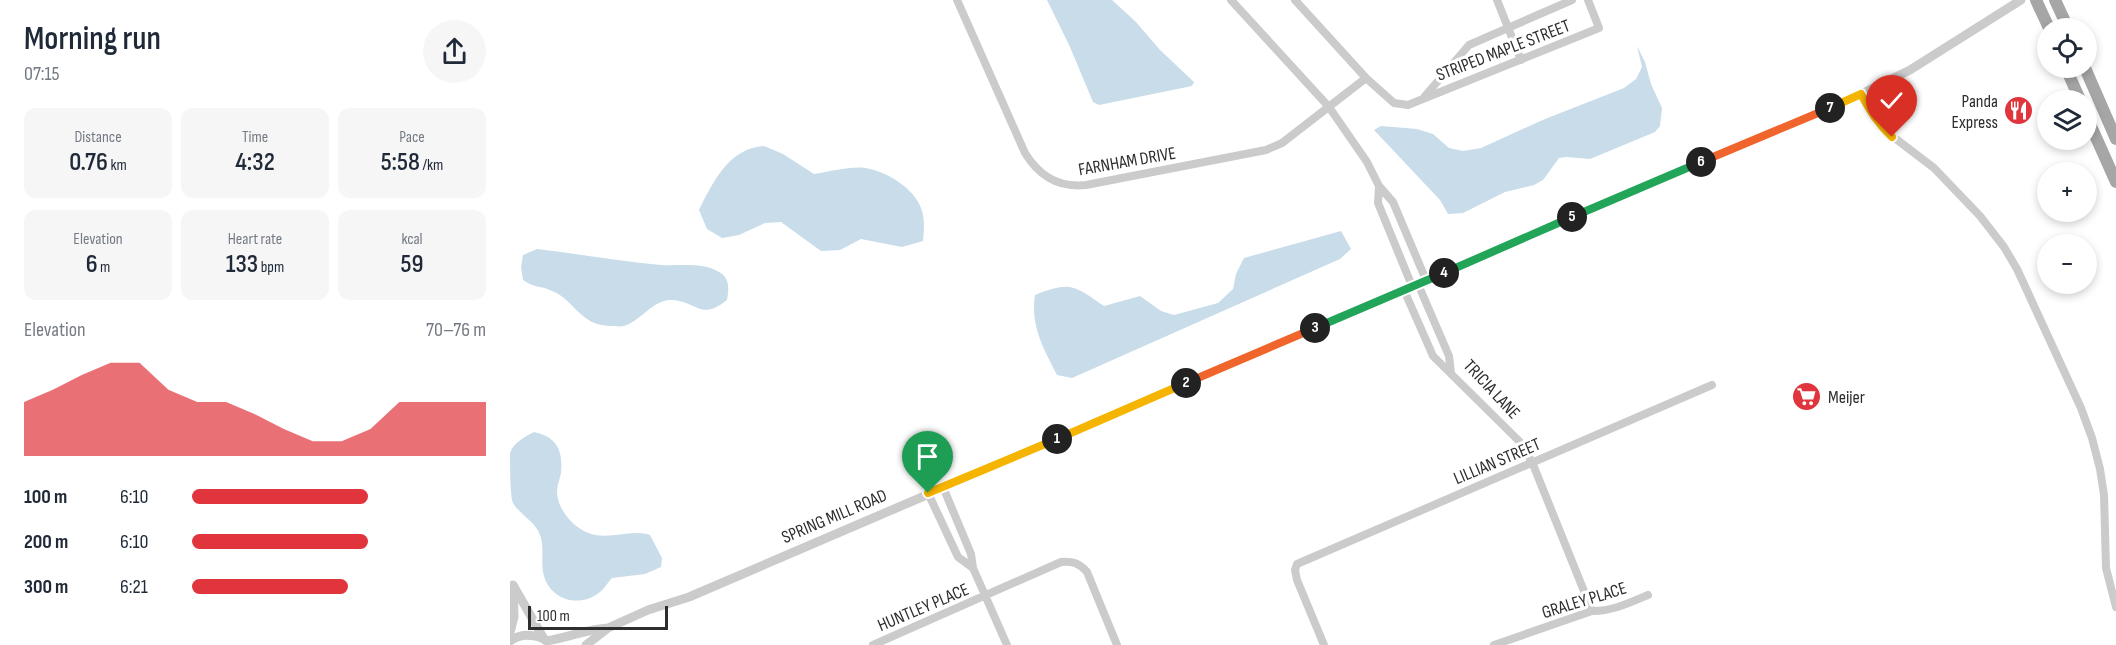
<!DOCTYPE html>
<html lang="en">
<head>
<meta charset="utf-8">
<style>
	:root { --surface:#fff; --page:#f6f6f7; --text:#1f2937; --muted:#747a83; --accent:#e0353c }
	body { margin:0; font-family:"Sofia Sans Condensed",sans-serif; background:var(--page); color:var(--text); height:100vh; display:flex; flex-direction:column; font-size:22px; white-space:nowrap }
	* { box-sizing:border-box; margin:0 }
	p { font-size:20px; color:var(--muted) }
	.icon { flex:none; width:33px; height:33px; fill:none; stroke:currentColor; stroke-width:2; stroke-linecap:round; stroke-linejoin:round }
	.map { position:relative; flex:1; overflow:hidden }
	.sheet { display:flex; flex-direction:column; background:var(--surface); width:510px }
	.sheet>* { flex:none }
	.fabs { position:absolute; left:1527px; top:18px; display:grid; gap:12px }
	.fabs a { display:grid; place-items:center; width:60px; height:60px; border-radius:50%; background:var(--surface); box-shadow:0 3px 9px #0003; font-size:30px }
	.scale { position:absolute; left:18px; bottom:15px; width:140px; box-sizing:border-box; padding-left:6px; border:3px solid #2e2e2e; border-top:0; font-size:16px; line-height:21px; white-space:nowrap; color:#2e2e2e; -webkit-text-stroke:4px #fff; paint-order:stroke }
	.pin { position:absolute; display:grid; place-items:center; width:51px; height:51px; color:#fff; margin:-62px -26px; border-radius:50% 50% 50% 0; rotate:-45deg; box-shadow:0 0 6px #0007 }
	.pin .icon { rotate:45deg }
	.km { position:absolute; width:30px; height:30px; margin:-15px; border-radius:50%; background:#222; color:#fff; font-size:16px; line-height:30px; text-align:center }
	.round { display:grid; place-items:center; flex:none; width:63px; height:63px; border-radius:32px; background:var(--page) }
	.head { display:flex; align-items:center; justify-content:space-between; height:102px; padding:0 24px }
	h1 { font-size:33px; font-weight:600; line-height:45px }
	.figures { display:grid; grid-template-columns:repeat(3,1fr); gap:9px; height:102px; padding:6px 24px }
	.figures div { display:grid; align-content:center; border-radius:12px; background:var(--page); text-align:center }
	.figures b { font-size:26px; font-weight:600 }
	.figures small { font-size:16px; font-weight:400 }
	.figures p { font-size:16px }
	.chart { height:168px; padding:12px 24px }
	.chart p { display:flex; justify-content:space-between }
	.chart svg { width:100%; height:108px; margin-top:6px; fill:var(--accent); opacity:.7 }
	ul { padding:0 24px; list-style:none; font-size:20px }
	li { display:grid; grid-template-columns:96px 72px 1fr; align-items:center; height:45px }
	li i { height:15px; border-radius:8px; background:var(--accent) }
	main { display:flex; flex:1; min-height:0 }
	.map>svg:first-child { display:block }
	.water { fill:#c8dcea }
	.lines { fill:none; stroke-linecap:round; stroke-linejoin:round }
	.minor { stroke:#cbcbcb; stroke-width:8 }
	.tertiary { stroke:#cbcbcb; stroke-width:9 }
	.primary { stroke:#a6a6a6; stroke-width:12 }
	.split-1-casing { stroke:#fff; stroke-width:12 }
	.split-2-casing { stroke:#fff; stroke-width:12 }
	.split-3-casing { stroke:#fff; stroke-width:12 }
	.split-4-casing { stroke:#fff; stroke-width:12 }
	.split-5-casing { stroke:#fff; stroke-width:12 }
	.split-6-casing { stroke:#fff; stroke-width:12 }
	.split-7-casing { stroke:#fff; stroke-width:12 }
	.split-8-casing { stroke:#fff; stroke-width:12 }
	.split-1 { stroke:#f5b400; stroke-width:8 }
	.split-2 { stroke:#f5b400; stroke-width:8 }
	.split-3 { stroke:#f0652b; stroke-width:8 }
	.split-4 { stroke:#22a559; stroke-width:8 }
	.split-5 { stroke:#22a559; stroke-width:8 }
	.split-6 { stroke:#22a559; stroke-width:8 }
	.split-7 { stroke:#f0652b; stroke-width:8 }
	.split-8 { stroke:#f5b400; stroke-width:8 }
	.labels { text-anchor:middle; stroke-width:6; stroke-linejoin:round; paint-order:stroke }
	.street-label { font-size:18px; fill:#2e2e2e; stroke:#fff }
	.poi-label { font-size:18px; fill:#2e2e2e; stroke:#fff; text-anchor:end }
</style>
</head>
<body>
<main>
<section class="sheet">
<div class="head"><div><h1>Morning run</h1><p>07:15</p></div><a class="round"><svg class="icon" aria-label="share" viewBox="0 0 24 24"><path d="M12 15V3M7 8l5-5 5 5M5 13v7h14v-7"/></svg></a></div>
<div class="figures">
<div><p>Distance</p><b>0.76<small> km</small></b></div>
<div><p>Time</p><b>4:32</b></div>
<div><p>Pace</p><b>5:58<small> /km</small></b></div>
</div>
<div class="figures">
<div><p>Elevation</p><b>6<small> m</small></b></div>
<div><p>Heart rate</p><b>133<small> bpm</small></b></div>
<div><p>kcal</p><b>59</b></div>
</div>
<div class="chart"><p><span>Elevation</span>70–76 m</p>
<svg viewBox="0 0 160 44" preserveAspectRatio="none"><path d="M0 44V22L10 17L20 11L30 6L40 6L50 17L60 22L70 22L80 27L90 33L100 38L110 38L120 33L130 22L140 22L150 22L160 22V44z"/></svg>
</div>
<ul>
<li><b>100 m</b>6:10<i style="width:60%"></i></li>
<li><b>200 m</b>6:10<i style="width:60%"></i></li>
<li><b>300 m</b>6:21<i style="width:53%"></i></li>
</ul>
</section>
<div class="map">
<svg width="1606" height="645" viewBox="0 0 1606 645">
	<rect width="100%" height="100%" fill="#fff"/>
	<path class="water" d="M537,0H602L626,22L650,50L684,82L682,86L589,105L583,102L560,47Z
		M1127,46L1135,62L1141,84L1152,108L1150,126L1145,132L1080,159L1057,157L1049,158L1033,180L1024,185L995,192L953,213L938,214L930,200L864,130L871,126L907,129L923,134L939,148L953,151L971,148L1035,119L1114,88L1126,79L1132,67Z
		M254,146L273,154L304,174C318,172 342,166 355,168C376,171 404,188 411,208C415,218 414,230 413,241L392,247L351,239L330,250L311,251L271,222L255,223L229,235L212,238L197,229L189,210C203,182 219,148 254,146Z
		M831,231L841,249L830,259L562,378L547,375C534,349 520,326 525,295C561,281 563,285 594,306L630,296L651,311L664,315L708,303L723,289L726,274L734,258Z
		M27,249C68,254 109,261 151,265C169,266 193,262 209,272C220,278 219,289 217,300C190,321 189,302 162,300C143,299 131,321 114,326C110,327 104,326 100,326C69,325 65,300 42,291C30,285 26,289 13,280L11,267L13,255Z
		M24,432C47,437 53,450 51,473C50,479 47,485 47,491C47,508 61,525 76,532C98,542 119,528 140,535L152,558L151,567L135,574L102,578C98,582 95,588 90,592C71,608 41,601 34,576C30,563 35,548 30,535C26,522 10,515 3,503C0,496 0,461 0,453C3,443 16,436 24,432Z"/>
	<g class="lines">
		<path class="minor" d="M447,0L515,153C529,176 549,188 576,185L756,150L772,143L856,78
			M721,0L819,107L857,162L869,186L868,203L902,286
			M785,0L856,78L884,103L898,105L1089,28L1078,0
			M987,0L1011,60
			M1351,94L1369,126L1424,168L1470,216L1494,247L1507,269L1571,408L1582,438L1590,469L1594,495L1596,568L1606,607
			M915,96L959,45L1062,0
			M869,186L883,202L916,280
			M908,284L939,356L941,373
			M894,290L923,356L1011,443L1022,462L1082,611
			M433,487L461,554L463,568L497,645
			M418,493L448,557L463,568
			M363,645L551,562C563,561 569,563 577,572L607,645
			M814,645L787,580L785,570L787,564L1202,385
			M984,645L1082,611C1103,611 1119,603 1138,595"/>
		<path class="tertiary" d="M0,632L4,617L3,585L34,639
			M0,641C11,633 22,634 34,639
			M36,641C57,638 77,629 98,628
			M76,645L98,628L138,610L179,597L1351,94L1400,70L1511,0"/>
		<path class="primary" d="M1526,0L1539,28
			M1545,0L1558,28
			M1556,68L1570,100
			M1575,68L1606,139
			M1576,115L1606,182"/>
	</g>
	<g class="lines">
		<defs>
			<path id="split-1" d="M418,493L547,439"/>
			<path id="split-2" d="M547,439L676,383"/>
			<path id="split-3" d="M676,383L805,328"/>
			<path id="split-4" d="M805,328L934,273"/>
			<path id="split-5" d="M934,273L1062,217"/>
			<path id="split-6" d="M1062,217L1191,162"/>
			<path id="split-7" d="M1191,162L1320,108"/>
			<path id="split-8" d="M1320,108L1351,94C1360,111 1368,124 1382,137"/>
		</defs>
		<use href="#split-1" class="split-1-casing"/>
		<use href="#split-2" class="split-2-casing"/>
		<use href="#split-3" class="split-3-casing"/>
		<use href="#split-4" class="split-4-casing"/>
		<use href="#split-5" class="split-5-casing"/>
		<use href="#split-6" class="split-6-casing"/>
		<use href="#split-7" class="split-7-casing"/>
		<use href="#split-8" class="split-8-casing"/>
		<use href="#split-1" class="split-1"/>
		<use href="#split-2" class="split-2"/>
		<use href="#split-3" class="split-3"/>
		<use href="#split-4" class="split-4"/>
		<use href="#split-5" class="split-5"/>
		<use href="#split-6" class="split-6"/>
		<use href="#split-7" class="split-7"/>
		<use href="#split-8" class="split-8"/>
	</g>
	<defs>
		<symbol id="restaurant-disc" viewBox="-11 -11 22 22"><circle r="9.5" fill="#e0353c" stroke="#fff"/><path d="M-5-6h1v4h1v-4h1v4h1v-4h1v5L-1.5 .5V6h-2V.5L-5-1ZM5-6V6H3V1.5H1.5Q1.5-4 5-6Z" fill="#fff"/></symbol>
		<symbol id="supermarket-disc" viewBox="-11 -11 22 22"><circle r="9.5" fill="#e0353c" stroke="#fff"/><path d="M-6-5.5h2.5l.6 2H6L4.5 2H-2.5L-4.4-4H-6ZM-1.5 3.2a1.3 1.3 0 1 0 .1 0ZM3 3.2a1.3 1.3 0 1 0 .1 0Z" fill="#fff"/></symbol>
	</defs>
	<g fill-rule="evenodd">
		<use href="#restaurant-disc" x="1492" y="94" width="33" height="33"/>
		<use href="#supermarket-disc" x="1280" y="380" width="33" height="33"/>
	</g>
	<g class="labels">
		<g class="street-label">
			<text transform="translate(993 50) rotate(-21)" y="6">STRIPED MAPLE STREET</text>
			<text transform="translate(617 161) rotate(-10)" y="6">FARNHAM DRIVE</text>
			<text transform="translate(982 389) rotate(47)" y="6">TRICIA LANE</text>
			<text transform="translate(987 461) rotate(-23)" y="6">LILLIAN STREET</text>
			<text transform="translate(324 516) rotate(-23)" y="6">SPRING MILL ROAD</text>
			<text transform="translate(1074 600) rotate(-17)" y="6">GRALEY PLACE</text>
			<text transform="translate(413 607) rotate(-23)" y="6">HUNTLEY PLACE</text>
		</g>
		<g class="poi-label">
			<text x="1488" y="107">Panda<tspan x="1488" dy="21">Express</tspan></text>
			<text x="1318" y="403" text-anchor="start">Meijer</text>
		</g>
	</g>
</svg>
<div class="fabs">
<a><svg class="icon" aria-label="locate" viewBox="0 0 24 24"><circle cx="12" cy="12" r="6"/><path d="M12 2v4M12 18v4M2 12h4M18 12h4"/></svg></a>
<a><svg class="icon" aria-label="layers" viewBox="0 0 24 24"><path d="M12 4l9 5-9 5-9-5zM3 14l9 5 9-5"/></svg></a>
<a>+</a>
<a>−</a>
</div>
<div class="scale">100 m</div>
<div class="pin" style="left:418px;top:493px;background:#1e9e55"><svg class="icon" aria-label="arrive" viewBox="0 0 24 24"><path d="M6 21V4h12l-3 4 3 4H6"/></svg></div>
<div class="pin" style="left:1382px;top:137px;background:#d93025"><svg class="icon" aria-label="check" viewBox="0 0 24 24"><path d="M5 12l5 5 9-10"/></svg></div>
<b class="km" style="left:547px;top:439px">1</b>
<b class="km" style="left:676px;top:383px">2</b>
<b class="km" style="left:805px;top:328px">3</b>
<b class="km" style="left:934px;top:273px">4</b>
<b class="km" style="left:1062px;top:217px">5</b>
<b class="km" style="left:1191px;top:162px">6</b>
<b class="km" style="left:1320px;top:108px">7</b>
</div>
</main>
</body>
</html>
